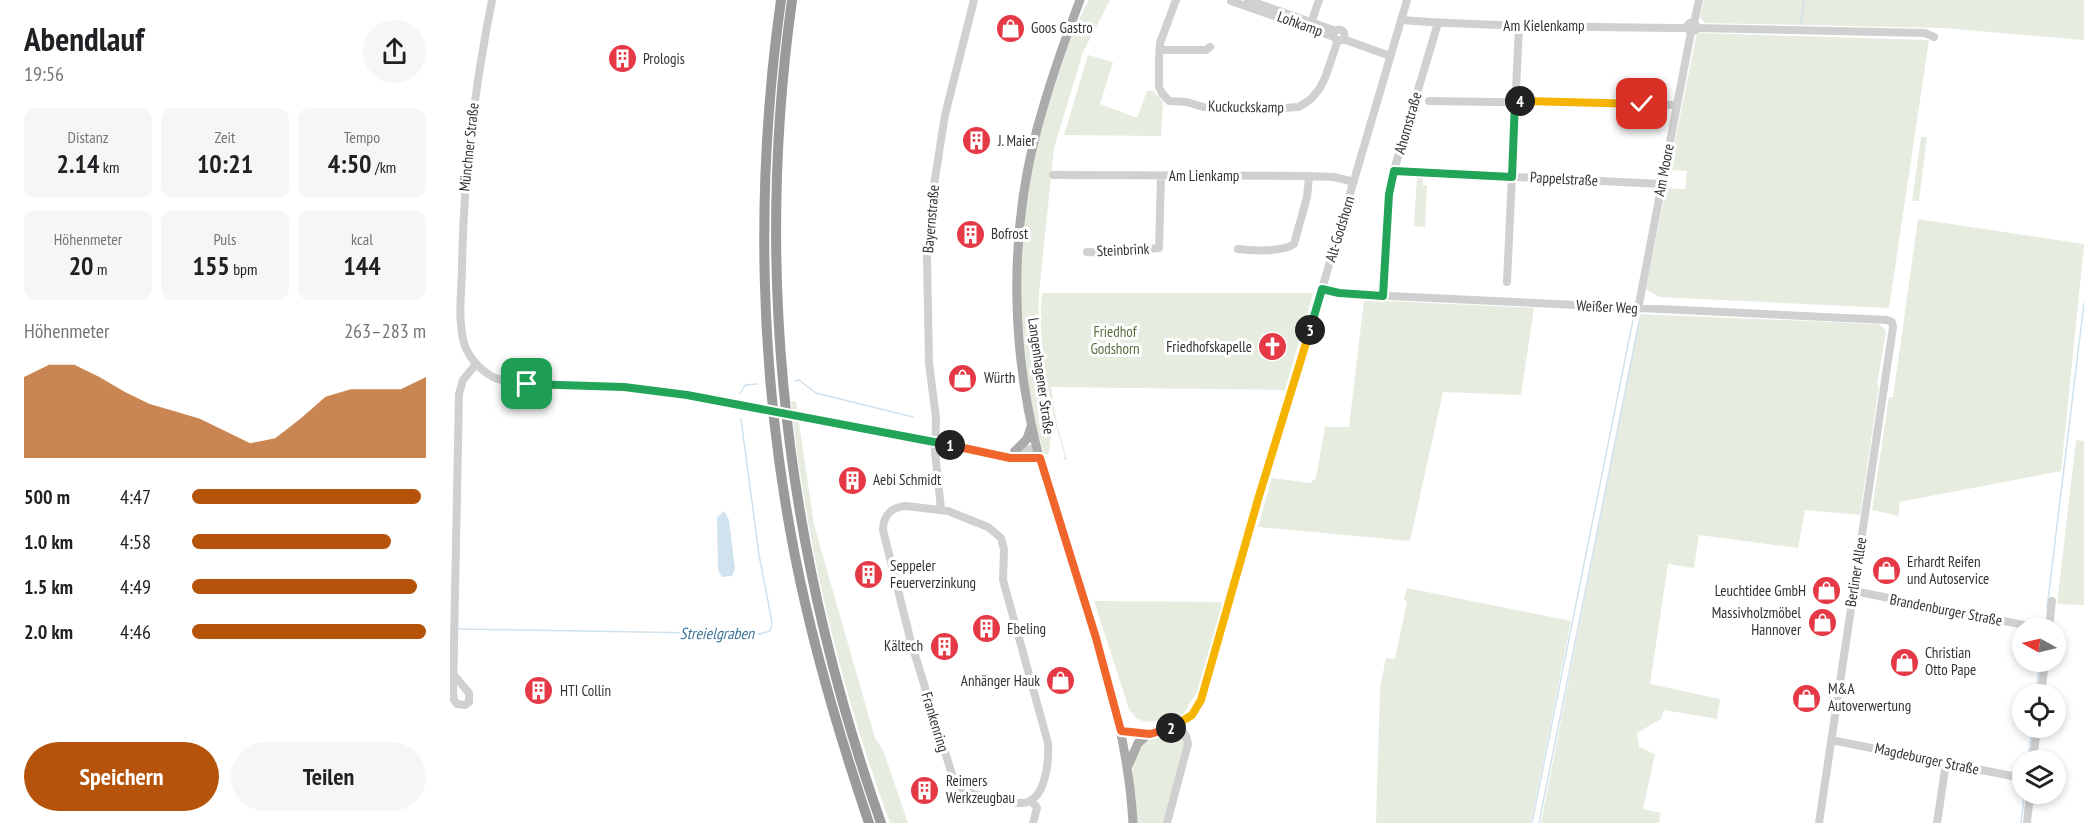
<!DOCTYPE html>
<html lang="de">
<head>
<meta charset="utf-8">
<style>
	:root { --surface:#fff; --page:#f6f6f6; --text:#202124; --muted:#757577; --accent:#b45309 }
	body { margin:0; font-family:"PT Sans Narrow",sans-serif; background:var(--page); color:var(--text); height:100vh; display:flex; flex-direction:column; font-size:22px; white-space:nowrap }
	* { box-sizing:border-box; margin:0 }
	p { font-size:20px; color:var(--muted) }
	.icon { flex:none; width:33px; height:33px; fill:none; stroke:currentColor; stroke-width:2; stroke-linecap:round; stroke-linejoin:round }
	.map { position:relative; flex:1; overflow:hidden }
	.panel { display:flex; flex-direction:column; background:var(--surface); width:450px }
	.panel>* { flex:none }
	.needle { width:39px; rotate:278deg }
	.tools { position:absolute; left:1562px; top:618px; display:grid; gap:12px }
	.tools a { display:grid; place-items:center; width:54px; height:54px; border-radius:50%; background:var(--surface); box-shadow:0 3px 9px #0003; font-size:30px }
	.pin { position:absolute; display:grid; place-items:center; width:51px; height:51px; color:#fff; margin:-26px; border-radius:12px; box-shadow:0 3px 9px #0006 }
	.km { position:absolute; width:30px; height:30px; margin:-15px; border-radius:50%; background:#222; color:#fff; font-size:16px; line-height:30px; text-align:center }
	.round { display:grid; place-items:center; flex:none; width:63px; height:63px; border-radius:32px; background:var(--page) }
	.head { display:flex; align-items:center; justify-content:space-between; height:102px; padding:0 24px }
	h1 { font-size:33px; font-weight:800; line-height:45px }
	.figures { display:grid; grid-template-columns:repeat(3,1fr); gap:9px; height:102px; padding:6px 24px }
	.figures div { display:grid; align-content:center; border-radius:12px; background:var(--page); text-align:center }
	.figures b { font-size:26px; font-weight:800 }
	.figures small { font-size:16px; font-weight:400 }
	.figures p { font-size:16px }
	.chart { height:168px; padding:12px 24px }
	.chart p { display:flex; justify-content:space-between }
	.chart svg { width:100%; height:108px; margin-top:6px; fill:var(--accent); opacity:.7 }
	.cta { display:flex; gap:12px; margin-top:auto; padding:12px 24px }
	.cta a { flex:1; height:69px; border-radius:36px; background:var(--accent); color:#fff; font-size:24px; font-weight:800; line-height:69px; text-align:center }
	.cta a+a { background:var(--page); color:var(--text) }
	ul { padding:0 24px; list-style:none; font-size:20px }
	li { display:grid; grid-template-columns:96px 72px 1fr; align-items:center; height:45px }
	li i { height:15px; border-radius:8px; background:var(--accent) }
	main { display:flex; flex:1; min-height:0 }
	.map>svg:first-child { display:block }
	.green { fill:#e6ecdf }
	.water { fill:#cfe2ee }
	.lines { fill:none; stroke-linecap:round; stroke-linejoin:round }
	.stream { stroke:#cfe2ee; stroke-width:1.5 }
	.minor { stroke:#d0d0d0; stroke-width:8 }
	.major { stroke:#ababab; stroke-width:9 }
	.highway { stroke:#9a9a9a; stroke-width:10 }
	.minor-bridge { stroke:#d0d0d0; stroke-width:8 }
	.split-1-casing { stroke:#fff; stroke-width:12 }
	.split-2-casing { stroke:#fff; stroke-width:12 }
	.split-3-casing { stroke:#fff; stroke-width:12 }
	.split-4-casing { stroke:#fff; stroke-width:12 }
	.split-5-casing { stroke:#fff; stroke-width:12 }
	.split-1 { stroke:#22a559; stroke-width:8 }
	.split-2 { stroke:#f0652b; stroke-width:8 }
	.split-3 { stroke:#f5b400; stroke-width:8 }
	.split-4 { stroke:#22a559; stroke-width:8 }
	.split-5 { stroke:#f5b400; stroke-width:8 }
	.labels { text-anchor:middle; stroke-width:6; stroke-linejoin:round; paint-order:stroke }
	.street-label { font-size:15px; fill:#333; stroke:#fff }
	.poi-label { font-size:15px; fill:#333; stroke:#fff; text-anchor:start }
	.park-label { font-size:15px; fill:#56703f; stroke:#fff }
	.water-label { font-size:16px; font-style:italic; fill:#3f7597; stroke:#fff }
</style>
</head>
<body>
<main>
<section class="panel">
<div class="head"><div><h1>Abendlauf</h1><p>19:56</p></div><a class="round"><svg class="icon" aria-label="share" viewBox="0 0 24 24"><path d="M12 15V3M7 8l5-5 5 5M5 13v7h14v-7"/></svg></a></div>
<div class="figures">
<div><p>Distanz</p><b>2.14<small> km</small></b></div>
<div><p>Zeit</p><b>10:21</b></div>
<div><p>Tempo</p><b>4:50<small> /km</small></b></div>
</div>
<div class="figures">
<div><p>Höhenmeter</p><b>20<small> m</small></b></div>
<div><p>Puls</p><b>155<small> bpm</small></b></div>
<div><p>kcal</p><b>144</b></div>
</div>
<div class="chart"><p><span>Höhenmeter</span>263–283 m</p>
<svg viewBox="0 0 160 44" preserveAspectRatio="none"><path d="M0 44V11L10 6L20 6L30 11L40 17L50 22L60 25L70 28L80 33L90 38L100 36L110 28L120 19L130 16L140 16L150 16L160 11V44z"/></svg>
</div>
<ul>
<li><b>500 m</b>4:47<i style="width:98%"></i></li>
<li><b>1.0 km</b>4:58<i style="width:85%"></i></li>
<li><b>1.5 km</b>4:49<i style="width:96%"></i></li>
<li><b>2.0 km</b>4:46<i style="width:100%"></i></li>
</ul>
<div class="cta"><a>Speichern</a><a>Teilen</a></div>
</section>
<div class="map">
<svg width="1634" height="823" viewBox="0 0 1634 823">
	<rect width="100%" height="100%" fill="#fff"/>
	<path class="green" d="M639,0H660L633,52L604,148L589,293L588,330L602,429L599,453L597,455L594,453C561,351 563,236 589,132C594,115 601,97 607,80C616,53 624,25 639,0Z
		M1254,0H1634V40L1494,28L1255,23L1250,17Z
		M1247,33L1479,40L1439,308L1209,297L1196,289L1216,188L1235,189L1237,171L1219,170Z
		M638,55L663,62L650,104L687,118L697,91H703L713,101L711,136L614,135Z
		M1471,137H1477L1469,201H1462Z
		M967,177L973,178V185H977L975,227L964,226Z
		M1468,219L1634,244V246L1611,471L1449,502V516L1422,510L1439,397H1443Z
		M592,293H863L835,390L601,387L607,425L617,459L613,461L615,456C599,405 587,347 592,293Z
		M914,300L1084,308L1071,395L993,392L960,541L808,527L822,478L860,483L866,478L875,427H899Z
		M1190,314L1428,324L1434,328L1436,332L1427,384L1429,386L1410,515L1355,510L1348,548L1249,535L1244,568L1218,564L1200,684L1270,699L1267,719L1214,710L1211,719L1187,733L1189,747L1205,754L1193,809L1211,813L1209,823H1091Z
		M341,401L346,402L364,525L425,738L433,750L458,823H440C390,687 356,545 341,401Z
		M1626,440L1634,441V605L1607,604Z
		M957,588L1121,621L1081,823H926L930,688L936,658L945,659L957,602L954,599Z
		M644,601L776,602L754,680L732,716L725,719L695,722L686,718L679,709Z
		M726,733L732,736L735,746L714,823H687C686,778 665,740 726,733Z"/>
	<path class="water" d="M274,511L279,520L285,569L282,576L272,577L268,570L267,518Z"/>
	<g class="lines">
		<path class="stream" d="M1351,24L1354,0
			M345,381L349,380L366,393L463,417
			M290,394L295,385L307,384
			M1597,608L1634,303
			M8,629L309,634L320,631L322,622L309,555L291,419
			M1587,685L1590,662
			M1586,694V691
			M1578,759L1582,728
			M1082,823L1183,320
			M1089,823L1189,322
			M1571,823L1574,798"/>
		<path class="minor" d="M42,0C24,91 13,178 12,271C11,294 8,321 14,343C18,357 30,370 43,377C71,390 140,385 174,387C218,391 261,399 304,407
			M726,0L710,43L709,60V87L712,93L719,101L737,102L753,107L833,108L849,107L861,99L870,88L875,78L888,40
			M798,0L886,31
			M781,1L884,37
			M951,20C1047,27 1142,27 1238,28
			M1237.5 27a4.5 4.5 0 1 1 9 0a4.5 4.5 0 1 1-9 0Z
			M1244,23L1249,0
			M860,26L869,0
			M1247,28L1475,33L1484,37
			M883.5 35a5.5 5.5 0 1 1 11 0a5.5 5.5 0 1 1-11 0Z
			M893,39L940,56
			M710,50H756L760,47
			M979,101L1227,105
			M944,171L1212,184
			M603,175L854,176L884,177L904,182
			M788,249C802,251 833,252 844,244L857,197L859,177
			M637,252L656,253L709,248L711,177
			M1057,282L1069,26
			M872,289L897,294L1437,320L1442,322L1443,327L1369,823
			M933,296L939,187L988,23
			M1188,309L1241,32
			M355,417L560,457L590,458
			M564,451L587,448
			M456,506L498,511L538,527L551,538L554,549L553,580L598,743C599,760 596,800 574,803C563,804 551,799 541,798C527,795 513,794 504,781L461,642L433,530C433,515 442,507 456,506Z
			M491,509L485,452L486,418L479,363L477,257L481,204L495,115L524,0
			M1404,591L1589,628
			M1599,628L1602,601
			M4,675L19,693V702L15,705L7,704L4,700L3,693L9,394L13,380L26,364
			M1591,694L1595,662
			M700,733C722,729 742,722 751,700L957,0
			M1381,740L1572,778
			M1583,760L1587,728
			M581,800L587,808L583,823
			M717,823L738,744L736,736L728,725
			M1487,823L1496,763
			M1577,823L1580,794"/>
		<path class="major" d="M630,0C614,42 599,85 587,129C558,238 561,356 591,464C625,583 676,698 683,823
			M565,451L577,439L581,427
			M671,731L700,733
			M678,766L688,743L700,733"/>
		<path class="highway" d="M331,0C305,184 309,374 345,556C363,647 389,735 419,823
			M342,0C303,281 337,556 431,823"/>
		<path class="minor-bridge" d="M304,407L355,417"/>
	</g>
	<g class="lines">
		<defs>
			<path id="split-1" d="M77,384L174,387L237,395L500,445"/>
			<path id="split-2" d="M500,445L560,458H590L646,638L671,731L700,734L721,728"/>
			<path id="split-3" d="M721,728L742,715L751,700L809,496L860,330"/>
			<path id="split-4" d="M860,330L872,289L889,293L933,296L939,194L944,171L1062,177L1065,101H1070"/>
			<path id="split-5" d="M1070,101L1192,104"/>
		</defs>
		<use href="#split-1" class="split-1-casing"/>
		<use href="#split-2" class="split-2-casing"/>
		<use href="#split-3" class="split-3-casing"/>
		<use href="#split-4" class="split-4-casing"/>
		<use href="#split-5" class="split-5-casing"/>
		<use href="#split-1" class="split-1"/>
		<use href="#split-2" class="split-2"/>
		<use href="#split-3" class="split-3"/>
		<use href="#split-4" class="split-4"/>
		<use href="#split-5" class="split-5"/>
	</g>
	<defs>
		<symbol id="shop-disc" viewBox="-11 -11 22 22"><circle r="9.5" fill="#e63946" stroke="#fff"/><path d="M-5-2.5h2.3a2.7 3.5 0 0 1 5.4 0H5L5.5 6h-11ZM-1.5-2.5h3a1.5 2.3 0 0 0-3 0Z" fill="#fff"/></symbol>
		<symbol id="building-disc" viewBox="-11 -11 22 22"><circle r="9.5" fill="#e63946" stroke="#fff"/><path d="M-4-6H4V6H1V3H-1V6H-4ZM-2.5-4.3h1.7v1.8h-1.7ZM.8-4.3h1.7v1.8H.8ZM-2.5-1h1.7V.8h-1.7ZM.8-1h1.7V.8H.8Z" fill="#fff"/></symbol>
		<symbol id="church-disc" viewBox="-11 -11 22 22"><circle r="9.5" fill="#e63946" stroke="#fff"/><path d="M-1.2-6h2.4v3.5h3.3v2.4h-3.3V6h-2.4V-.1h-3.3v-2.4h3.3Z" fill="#fff"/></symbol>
	</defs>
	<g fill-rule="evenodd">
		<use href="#shop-disc" x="544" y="12" width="33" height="33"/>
		<use href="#building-disc" x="156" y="42" width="33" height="33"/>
		<use href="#building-disc" x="510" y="124" width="33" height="33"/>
		<use href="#building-disc" x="504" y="218" width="33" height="33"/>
		<use href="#church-disc" x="806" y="330" width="33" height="33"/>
		<use href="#shop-disc" x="496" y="362" width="33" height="33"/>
		<use href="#building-disc" x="386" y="464" width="33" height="33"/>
		<use href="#shop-disc" x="1420" y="554" width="33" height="33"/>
		<use href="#building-disc" x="402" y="558" width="33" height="33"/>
		<use href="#shop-disc" x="1360" y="574" width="33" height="33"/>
		<use href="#shop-disc" x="1356" y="606" width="33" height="33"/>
		<use href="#building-disc" x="520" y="612" width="33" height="33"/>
		<use href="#building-disc" x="478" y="630" width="33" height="33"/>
		<use href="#shop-disc" x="1438" y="646" width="33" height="33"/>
		<use href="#shop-disc" x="594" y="664" width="33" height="33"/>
		<use href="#building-disc" x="72" y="674" width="33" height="33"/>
		<use href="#shop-disc" x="1340" y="682" width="33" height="33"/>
		<use href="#building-disc" x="458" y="774" width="33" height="33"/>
	</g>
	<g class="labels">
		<g class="street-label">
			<text transform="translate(850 24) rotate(20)" y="5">Lohkamp</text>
			<text x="1094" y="31">Am Kielenkamp</text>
			<text transform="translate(796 107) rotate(1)" y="5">Kuckuckskamp</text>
			<text transform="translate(958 123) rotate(-74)" y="5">Ahornstraße</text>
			<text transform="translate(19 147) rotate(-84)" y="5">Münchner Straße</text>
			<text transform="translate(1214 170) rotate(-79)" y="5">Am Moore</text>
			<text x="754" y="181">Am Lienkamp</text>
			<text transform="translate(1114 179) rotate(3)" y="5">Pappelstraße</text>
			<text transform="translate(481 219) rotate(-85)" y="5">Bayernstraße</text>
			<text transform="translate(890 229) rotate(-73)" y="5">Alt-Godshorn</text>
			<text transform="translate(673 250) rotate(-3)" y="5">Steinbrink</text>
			<text transform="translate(1157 307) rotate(3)" y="5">Weißer Weg</text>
			<text transform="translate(591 376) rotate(82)" y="5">Langenhagener Straße</text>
			<text transform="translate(1406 572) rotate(-81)" y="5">Berliner Allee</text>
			<text transform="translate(1496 610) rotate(11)" y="5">Brandenburger Straße</text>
			<text transform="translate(485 722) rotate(73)" y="5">Frankenring</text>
			<text transform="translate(1477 759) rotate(12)" y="5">Magdeburger Straße</text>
		</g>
		<g class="poi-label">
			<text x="581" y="33">Goos Gastro</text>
			<text x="193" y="64">Prologis</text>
			<text x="548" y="146">J. Maier</text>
			<text x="541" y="239">Bofrost</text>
			<text x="802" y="352" text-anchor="end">Friedhofskapelle</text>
			<text x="534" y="383">Würth</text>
			<text x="423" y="485">Aebi Schmidt</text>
			<text x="1457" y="567">Erhardt Reifen<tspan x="1457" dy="17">und Autoservice</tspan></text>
			<text x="440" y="571">Seppeler<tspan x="440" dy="17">Feuerverzinkung</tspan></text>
			<text x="1356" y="596" text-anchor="end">Leuchtidee GmbH</text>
			<text x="1351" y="618" text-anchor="end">Massivholzmöbel<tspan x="1351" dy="17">Hannover</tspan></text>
			<text x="557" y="634">Ebeling</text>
			<text x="473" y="651" text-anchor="end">Kältech</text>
			<text x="1475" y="658">Christian<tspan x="1475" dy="17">Otto Pape</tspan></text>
			<text x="590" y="686" text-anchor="end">Anhänger Hauk</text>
			<text x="1378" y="694">M&amp;A<tspan x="1378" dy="17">Autoverwertung</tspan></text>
			<text x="110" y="696">HTI Collin</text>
			<text x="496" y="786">Reimers<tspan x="496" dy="17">Werkzeugbau</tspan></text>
		</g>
		<g class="park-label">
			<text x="665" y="337">Friedhof<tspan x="665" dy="17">Godshorn</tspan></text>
		</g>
		<g class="water-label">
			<text x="267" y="639">Streielgraben</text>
		</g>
	</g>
</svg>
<div class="tools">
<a><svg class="needle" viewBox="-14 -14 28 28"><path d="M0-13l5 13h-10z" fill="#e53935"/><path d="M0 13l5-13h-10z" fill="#757577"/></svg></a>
<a><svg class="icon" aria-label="locate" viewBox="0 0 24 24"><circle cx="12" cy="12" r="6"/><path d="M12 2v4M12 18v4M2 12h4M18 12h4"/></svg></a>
<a><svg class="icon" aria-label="layers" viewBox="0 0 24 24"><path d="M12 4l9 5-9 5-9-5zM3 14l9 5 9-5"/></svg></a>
</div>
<div class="pin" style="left:77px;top:384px;background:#1e9e55"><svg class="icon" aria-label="arrive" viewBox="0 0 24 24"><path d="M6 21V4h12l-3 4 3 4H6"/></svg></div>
<div class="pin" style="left:1192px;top:104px;background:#d93025"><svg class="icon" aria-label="check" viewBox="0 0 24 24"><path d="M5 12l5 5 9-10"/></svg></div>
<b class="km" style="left:500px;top:445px">1</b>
<b class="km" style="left:721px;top:728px">2</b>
<b class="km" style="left:860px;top:330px">3</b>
<b class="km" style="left:1070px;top:101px">4</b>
</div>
</main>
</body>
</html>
